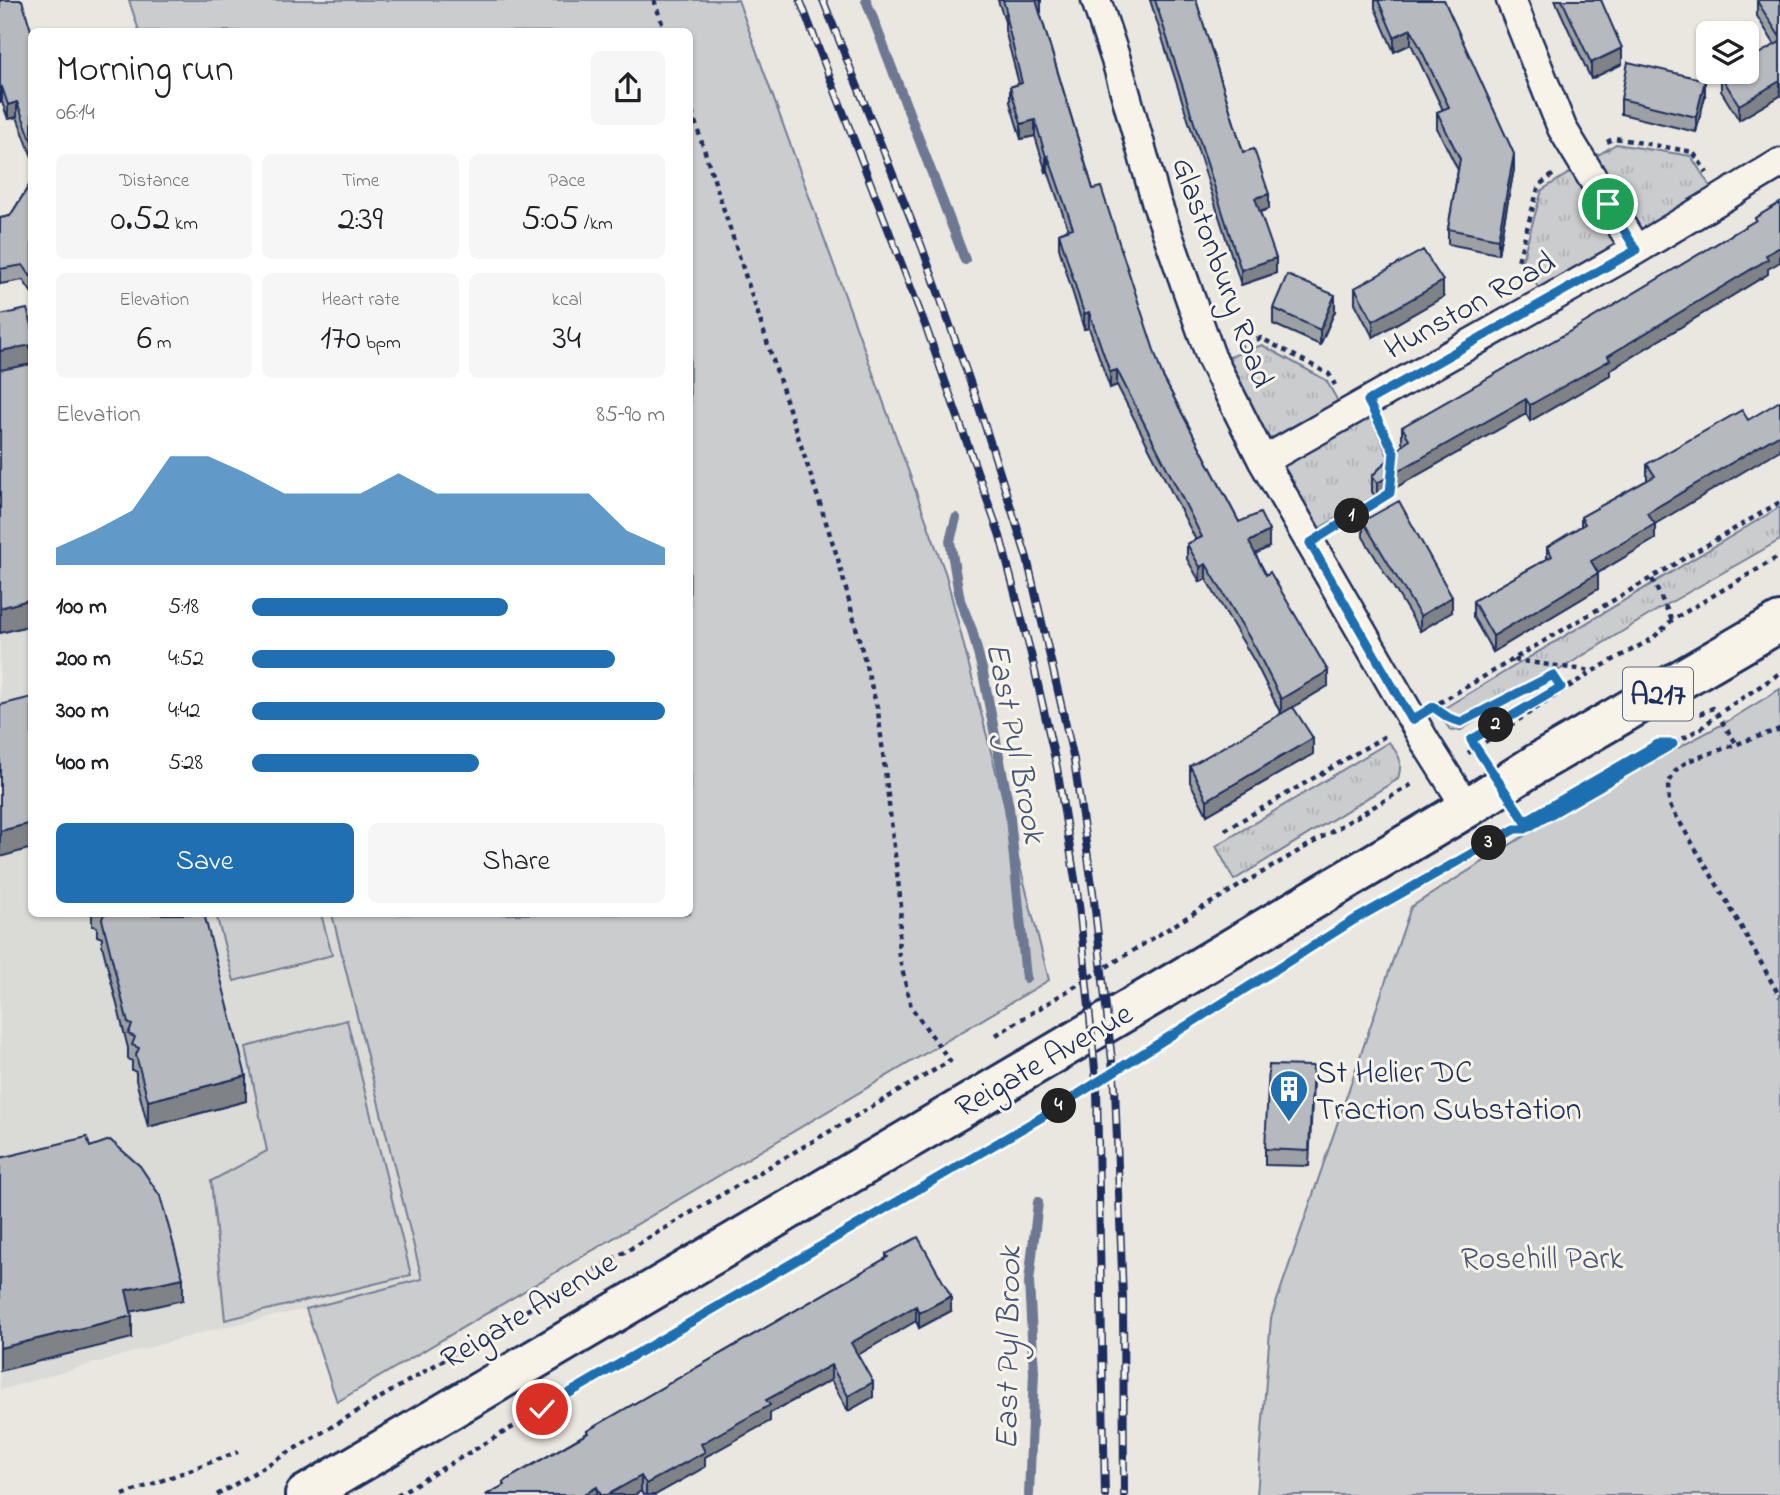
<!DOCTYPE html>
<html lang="en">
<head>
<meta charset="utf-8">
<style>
	:root { --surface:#fff; --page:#f6f6f6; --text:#202124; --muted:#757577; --accent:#1f6fb2 }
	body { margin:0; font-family:"Indie Flower",sans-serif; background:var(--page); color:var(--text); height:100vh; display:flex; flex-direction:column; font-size:26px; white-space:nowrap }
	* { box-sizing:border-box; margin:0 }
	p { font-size:23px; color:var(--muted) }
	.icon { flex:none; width:38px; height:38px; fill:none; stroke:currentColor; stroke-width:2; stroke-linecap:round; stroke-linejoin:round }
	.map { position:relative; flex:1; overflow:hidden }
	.drawer { position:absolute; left:28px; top:28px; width:665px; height:889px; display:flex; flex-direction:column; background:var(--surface); border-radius:10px; box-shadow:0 2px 5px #0004 }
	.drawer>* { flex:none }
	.controls { position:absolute; left:1696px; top:21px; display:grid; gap:14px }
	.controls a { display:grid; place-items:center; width:63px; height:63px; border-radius:10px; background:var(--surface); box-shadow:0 2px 5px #0004; font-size:35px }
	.pin { position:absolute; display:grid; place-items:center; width:60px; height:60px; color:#fff; margin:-30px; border:4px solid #fff; border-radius:50%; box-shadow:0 2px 7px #0007 }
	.km { position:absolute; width:35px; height:35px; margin:-18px; border-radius:50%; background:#222; color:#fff; font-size:19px; line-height:35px; text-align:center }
	.round { display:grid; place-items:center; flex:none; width:74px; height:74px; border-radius:10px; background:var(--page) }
	.summary { display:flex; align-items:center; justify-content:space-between; height:119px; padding:0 28px }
	h1 { font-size:38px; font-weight:600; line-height:52px }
	.metrics { display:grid; grid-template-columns:repeat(3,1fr); gap:10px; height:119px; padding:7px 28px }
	.metrics div { display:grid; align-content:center; border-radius:10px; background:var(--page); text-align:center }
	.metrics b { font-size:35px; font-weight:600 }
	.metrics small { font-size:19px; font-weight:400 }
	.metrics p { font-size:19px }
	.chart { height:196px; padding:14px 28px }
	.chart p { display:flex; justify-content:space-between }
	.chart svg { width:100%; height:126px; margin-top:7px; fill:var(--accent); opacity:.7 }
	.button { display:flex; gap:14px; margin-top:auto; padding:14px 28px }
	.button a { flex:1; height:80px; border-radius:10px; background:var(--accent); color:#fff; font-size:28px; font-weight:600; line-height:80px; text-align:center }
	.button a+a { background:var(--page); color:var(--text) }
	ul { padding:0 28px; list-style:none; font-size:23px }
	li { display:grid; grid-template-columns:112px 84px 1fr; align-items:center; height:52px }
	li i { height:18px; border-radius:9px; background:var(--accent) }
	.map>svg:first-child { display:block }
	.built { fill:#dadad6 }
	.grass { fill:url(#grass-tufts); stroke:#737e96; stroke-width:2 }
	.park { fill:#cbcccd; stroke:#737e96; stroke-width:2 }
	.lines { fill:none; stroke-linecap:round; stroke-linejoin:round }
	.stream { stroke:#6d7892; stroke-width:10 }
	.minor-casing { stroke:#1b2f5e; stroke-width:33 }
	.trunk-casing { stroke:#1b2f5e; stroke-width:44 }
	.path { stroke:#1b2f5e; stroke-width:4.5; stroke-dasharray:5 5; stroke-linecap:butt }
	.minor { stroke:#f7f3e8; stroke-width:28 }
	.trunk { stroke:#f7f3e8; stroke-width:38 }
	.rail-casing { stroke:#1b2f5e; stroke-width:8 }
	.rail { stroke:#f7f3e8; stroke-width:5; stroke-dasharray:16; stroke-linecap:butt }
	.path-bridge { stroke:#1b2f5e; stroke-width:4.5; stroke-dasharray:5 5; stroke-linecap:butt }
	.wall { fill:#9da0a4; stroke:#1b2f5e; stroke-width:2 }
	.shaded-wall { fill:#7f8286; stroke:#1b2f5e; stroke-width:2 }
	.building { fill:#b6babf; stroke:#1b2f5e; stroke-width:2 }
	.route-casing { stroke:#fff; stroke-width:14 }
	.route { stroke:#1f6fb2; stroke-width:9 }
	.labels { text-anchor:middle; stroke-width:6; stroke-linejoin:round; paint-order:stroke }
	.shield { fill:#f7f3e8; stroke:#5d6a87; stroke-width:2 }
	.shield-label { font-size:30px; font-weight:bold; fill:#1b2f5e }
	.street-label { font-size:32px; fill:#1b2f5e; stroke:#f7f3e8 }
	.poi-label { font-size:32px; fill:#1b2f5e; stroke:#f7f3e8; text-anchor:start }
	.park-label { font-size:32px; fill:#47567a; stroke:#f7f3e8 }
	.water-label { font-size:33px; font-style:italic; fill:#445378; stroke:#f7f3e8 }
</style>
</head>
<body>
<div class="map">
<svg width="1780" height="1495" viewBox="0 0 1780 1495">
	<defs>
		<pattern id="grass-tufts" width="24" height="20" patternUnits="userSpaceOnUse" patternTransform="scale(1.75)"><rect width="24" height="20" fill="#cbcccd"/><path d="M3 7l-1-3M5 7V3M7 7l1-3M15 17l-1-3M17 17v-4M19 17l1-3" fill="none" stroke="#aeb0b2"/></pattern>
	</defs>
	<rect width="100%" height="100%" fill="#eae7e0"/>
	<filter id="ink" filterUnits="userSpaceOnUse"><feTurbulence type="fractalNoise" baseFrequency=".0143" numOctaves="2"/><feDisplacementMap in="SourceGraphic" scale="14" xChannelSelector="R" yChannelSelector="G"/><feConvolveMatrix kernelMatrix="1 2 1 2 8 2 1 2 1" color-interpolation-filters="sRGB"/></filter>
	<g filter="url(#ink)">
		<path class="built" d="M31,324L32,914H332L422,1279L306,1309L211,1330L0,1390V333Z"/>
		<path class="grass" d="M1616,144L1691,156L1716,196L1543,296L1522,260L1542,190Z
			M1262,345L1326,380L1349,421L1368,412L1388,456L1384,490L1311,533L1221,360Z
			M1780,507V540L1659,609L1461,730L1451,731L1438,712Z
			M1389,742C1400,756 1403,761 1398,779L1234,880L1216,846Z"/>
		<path class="park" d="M129,0H738L946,575L1049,980L337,1402L306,1309L422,1279L332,914H690V32L139,31Z
			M1780,689V1495H1257L1271,1318L1411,907L1583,799L1723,724Z
			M216,914H321L332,955L234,981Z
			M347,1020L411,1275L225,1320L211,1181L267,1151L246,1047Z"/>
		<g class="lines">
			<path class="stream" d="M866,0L965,260
				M956,518L950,541L960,600L972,630L983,673L1009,808L1026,978
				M1029,1495L1034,1372L1029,1282L1038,1202"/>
			<defs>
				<path id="minor" d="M1096,0L1116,60L1156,201L1211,357L1263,461L1426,743L1467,808
					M1511,0L1562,128L1636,250
					M1263,461L1636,250L1780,163"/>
				<path id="trunk" d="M305,1495L1170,985L1467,808L1536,764L1780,622"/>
			</defs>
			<use href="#minor" class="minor-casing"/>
			<use href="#trunk" class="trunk-casing"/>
			<path class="path" d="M654,0L665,32
				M1607,142L1615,138L1693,152L1707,173
				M1528,277L1518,261L1539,185L1554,174
				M1238,347L1261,338L1329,374L1335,385
				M1381,426L1394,452L1393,460
				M1334,528L1390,493V486
				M1652,579L1672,620
				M1514,660L1592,671
				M1439,703L1780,502
				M1700,714L1713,708L1736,743
				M1448,717L1461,722L1496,705
				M1780,729L1688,761L1676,770L1668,784L1669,804L1729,905L1780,997
				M1658,744H1672
				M1468,753L1593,671L1652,639L1672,620L1780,556
				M1225,830L1387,735
				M1395,897L1515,829H1525L1703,727L1718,714L1780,673
				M996,1035L1202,908L1414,783
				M123,1495L238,1452
				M217,1495L697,1209L950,1061L911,1007L898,951L901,906L878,711L838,559L690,106
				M397,1495L1042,1117L1321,941"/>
			<use href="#minor" class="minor"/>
			<use href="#trunk" class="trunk"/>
			<defs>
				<path id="rail" d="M800,0L927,330L1000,536L1031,654L1057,768L1079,904L1097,1090L1105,1495
					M823,0L922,247L978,404L1027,558L1074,760L1093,892L1115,1087L1123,1299L1124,1495"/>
			</defs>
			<use href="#rail" class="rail-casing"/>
			<use href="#rail" class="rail"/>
			<path class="path-bridge" d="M1496,705L1553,675L1561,687L1471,740L1525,821L1658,744"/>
		</g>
		<path class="wall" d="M0,0L32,34V157L17,117L8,119L2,102Z
			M998,0H1041V12L1040,13L1093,189L1162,375L1239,522L1269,547L1255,554L1328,686L1281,714L1256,664L1206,579L1200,582L1187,559V544L1196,540L1117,385L1110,388L1089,328L1084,329L1059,248V233L1068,229L1048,171L1046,172L1035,136L1021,139L1010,102V87L1019,84L1005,30V22Z
			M1150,0H1196L1243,152L1269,209L1260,212L1276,273L1241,285Z
			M1375,0H1444L1514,169L1498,254L1448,244V229L1458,170L1437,128V112L1443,110L1411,44L1394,52L1375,8Z
			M1555,0H1601L1622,64L1591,79Z
			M1780,0V96L1739,120L1721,91V76L1775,45L1757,16V1Z
			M1705,96L1696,132L1621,114V99Z
			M32,181V293L23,280L0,284V218L10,216Z
			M1780,203L1768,269V274L1610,370V375L1530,421L1526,414L1377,498L1372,492V476L1403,445L1402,442V427L1576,328L1755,221V218Z
			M1355,288L1443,297L1373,337L1355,303Z
			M1273,308L1335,311L1320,345L1273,324Z
			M32,325V625L0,633Z
			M1742,410L1655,524V539L1598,573V589L1493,652L1473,617V601L1547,559V547L1581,526V517L1647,480V464Z
			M1363,521L1452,612L1420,631L1363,537Z
			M1313,754L1207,815L1190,782V766Z
			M92,914H204L246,1101L148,1127L136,1080V1072L132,1070V1061L128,1059V1048L102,945V938L97,936V927L92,926Z
			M1313,1082L1309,1166L1265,1165V1149Z
			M886,1254L951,1311L919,1328L916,1321L857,1355L873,1397L848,1411L831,1380L770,1413V1421L705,1457V1467L655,1495H643L641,1491L634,1495H486L503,1486V1482L587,1433V1431L886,1258Z"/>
		<path class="shaded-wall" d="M1036,0H1041V12L1036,14Z
			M1411,29V44L1394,52V37Z
			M1622,48V64L1591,79V63Z
			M1705,80V96L1696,132V117Z
			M1780,81V96L1739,120V105Z
			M2,87V102H0V88Z
			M17,102V117L8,119V105Z
			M1035,120V136L1021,139V124Z
			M1514,154V169L1498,254V239Z
			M1048,156V171L1046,172V157Z
			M1269,194V209L1255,213V198Z
			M1780,247V262L1768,269V274L1610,370V375L1530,421V405L1766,255Z
			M1276,258V273L1241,285V270Z
			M1443,281V297L1373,337V321Z
			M1335,295V311L1320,345V330Z
			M1089,312V328L1084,329V314Z
			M30,344V370L0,376V351Z
			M1117,370V385L1110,388V372Z
			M1526,399V414L1377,498V483Z
			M1780,434V450L1655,524V539L1591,577V561L1647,513Z
			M1269,531V547L1249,557V542Z
			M1206,564V579L1200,582V567Z
			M1598,573V589L1493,652V636Z
			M1452,597V612L1420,631V616Z
			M32,599V625L0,633V608Z
			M1328,671V686L1281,714V699Z
			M1313,738V754L1207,815V800Z
			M32,823V848L0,857V831Z
			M246,1076V1101L148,1127V1101Z
			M183,1278V1300L126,1313V1290Z
			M951,1296V1311L919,1328V1313Z
			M916,1306V1321L851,1359V1343Z
			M132,1316V1338L0,1371V1348Z
			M831,1365V1380L770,1413V1421L705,1457V1467L655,1495H646V1484L701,1444L766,1400Z
			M873,1382V1397L848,1411V1396Z
			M641,1476V1491L634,1495H607Z
			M597,1487V1495H583Z"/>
		<path class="building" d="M0,0H22L32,34V142L17,102L8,105L2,87L0,88Z
			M1003,0H1036L1093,189L1101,187L1162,375L1239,522L1260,513L1269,531L1249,542L1266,575L1270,572L1328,671L1281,699L1256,649L1206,564L1200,567L1187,544L1202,537L1117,370L1110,372L1089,312L1084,314L1059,233L1073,228L1048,156L1046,157L1035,120L1021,124L1010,87L1022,83L1005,14H1007Z
			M1155,0H1196L1243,152L1254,149L1269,194L1255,198L1276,258L1241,270Z
			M1378,0H1444L1514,154L1498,239L1448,229L1460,159L1437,112L1449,107L1411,29L1394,37Z
			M1562,0H1601L1622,48L1591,63Z
			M1759,0H1780V37L1757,1Z
			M1780,42V81L1739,105L1721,76L1728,72H1746V61Z
			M1628,62L1705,80L1696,117L1621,99Z
			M32,181V278L23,265L0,269V218L10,216Z
			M1780,203V247L1766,255L1768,259L1608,356L1610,360L1530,405L1526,399L1377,483L1372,476L1409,439L1402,427L1576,328L1756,220L1755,218Z
			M1423,250L1443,281L1373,321L1355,288Z
			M1287,275L1335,295L1320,330L1273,308Z
			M27,309L32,325V345L0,351V315Z
			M32,364V599L0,608V370Z
			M1780,401V434L1647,513L1655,524L1591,561L1598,573L1493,636L1473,601L1552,556L1547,547L1585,524L1581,517L1655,476L1647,464L1742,410L1748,420Z
			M1399,501L1452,597L1420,616L1363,521Z
			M32,697V823L0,831V705Z
			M1293,707L1313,738L1207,800L1190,766Z
			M104,914H204L246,1076L148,1101L136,1055L139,1048L132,1045L135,1037L128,1034L132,1025L128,1023L102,919Z
			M1269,1065L1313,1066L1309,1151L1265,1149Z
			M87,1137L90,1147L110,1140L140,1166L160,1196L183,1278L126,1290L132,1316L0,1348V1158Z
			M918,1237L951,1296L919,1313L916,1306L851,1343L873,1382L848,1396L831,1365L766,1400L770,1405L701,1444L705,1452L646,1484L641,1476L607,1495H601L597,1487L583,1495H486L505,1485L503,1482L588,1433L587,1431L888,1257L886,1254Z"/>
	</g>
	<g class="lines" filter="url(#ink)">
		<defs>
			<path id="route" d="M542,1409L1042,1117L1354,920L1515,829H1525L1673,744H1658L1525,821L1471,740L1561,687L1553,675L1461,722L1449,718L1433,707L1412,720L1310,543L1390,493L1394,452L1368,401L1636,250L1608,204"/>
		</defs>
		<use href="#route" class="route-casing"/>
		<use href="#route" class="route"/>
	</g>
	<defs>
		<symbol id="building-pin" viewBox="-11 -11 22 30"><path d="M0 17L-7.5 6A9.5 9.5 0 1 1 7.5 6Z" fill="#1f6fb2" stroke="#f7f3e8"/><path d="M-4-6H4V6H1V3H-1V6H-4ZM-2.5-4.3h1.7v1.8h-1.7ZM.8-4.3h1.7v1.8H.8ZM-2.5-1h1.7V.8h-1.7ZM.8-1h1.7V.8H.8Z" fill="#fff"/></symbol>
	</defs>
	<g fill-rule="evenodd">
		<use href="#building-pin" x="1267" y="1067" width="44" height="60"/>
	</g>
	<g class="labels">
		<rect class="shield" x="1623" y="667.5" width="70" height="53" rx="5"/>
		<g class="shield-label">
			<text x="1658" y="704">A217</text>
		</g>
		<g class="street-label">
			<text transform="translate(1224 272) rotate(70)" y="11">Glastonbury Road</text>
			<text transform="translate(1469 304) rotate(-29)" y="11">Hunston Road</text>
			<text transform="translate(1043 1059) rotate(-30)" y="11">Reigate Avenue</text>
			<text transform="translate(528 1309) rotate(-31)" y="11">Reigate Avenue</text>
		</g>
		<g class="poi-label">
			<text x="1316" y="1082">St Helier DC<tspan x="1316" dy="37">Traction Substation</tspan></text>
		</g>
		<g class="park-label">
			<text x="1542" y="1268">Rosehill Park</text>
		</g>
		<g class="water-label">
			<text transform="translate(1018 742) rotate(79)" y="12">East Pyl Brook</text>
			<text transform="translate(1006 1348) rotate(-89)" y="12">East Pyl Brook</text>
		</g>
	</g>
</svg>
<div class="controls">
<a><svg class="icon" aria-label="layers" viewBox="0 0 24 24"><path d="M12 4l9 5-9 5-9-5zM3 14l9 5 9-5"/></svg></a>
</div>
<div class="pin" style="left:1608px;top:204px;background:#1e9e55"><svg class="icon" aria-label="arrive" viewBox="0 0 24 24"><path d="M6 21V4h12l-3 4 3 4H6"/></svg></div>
<div class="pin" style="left:542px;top:1409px;background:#d93025"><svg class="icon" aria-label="check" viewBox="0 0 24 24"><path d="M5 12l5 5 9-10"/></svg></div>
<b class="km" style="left:1352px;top:516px">1</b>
<b class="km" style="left:1496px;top:725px">2</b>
<b class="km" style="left:1489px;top:843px">3</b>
<b class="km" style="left:1059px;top:1106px">4</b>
<section class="drawer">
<div class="summary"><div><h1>Morning run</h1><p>06:14</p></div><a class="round"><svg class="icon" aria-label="share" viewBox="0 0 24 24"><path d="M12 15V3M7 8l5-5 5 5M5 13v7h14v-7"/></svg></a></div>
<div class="metrics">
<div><p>Distance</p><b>0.52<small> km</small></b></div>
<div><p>Time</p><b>2:39</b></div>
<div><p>Pace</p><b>5:05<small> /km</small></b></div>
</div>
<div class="metrics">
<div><p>Elevation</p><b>6<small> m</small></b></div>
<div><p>Heart rate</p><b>170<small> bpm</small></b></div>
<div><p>kcal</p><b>34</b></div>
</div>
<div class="chart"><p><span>Elevation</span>85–90 m</p>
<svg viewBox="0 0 160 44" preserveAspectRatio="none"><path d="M0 44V38L10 32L20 25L30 6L40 6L50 12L60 19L70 19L80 19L90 12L100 19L110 19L120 19L130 19L140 19L150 32L160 38V44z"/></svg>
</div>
<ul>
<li><b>100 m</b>5:18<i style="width:62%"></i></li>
<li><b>200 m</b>4:52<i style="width:88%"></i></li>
<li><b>300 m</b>4:42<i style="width:100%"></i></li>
<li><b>400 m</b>5:28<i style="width:55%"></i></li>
</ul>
<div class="button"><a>Save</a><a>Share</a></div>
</section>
</div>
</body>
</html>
